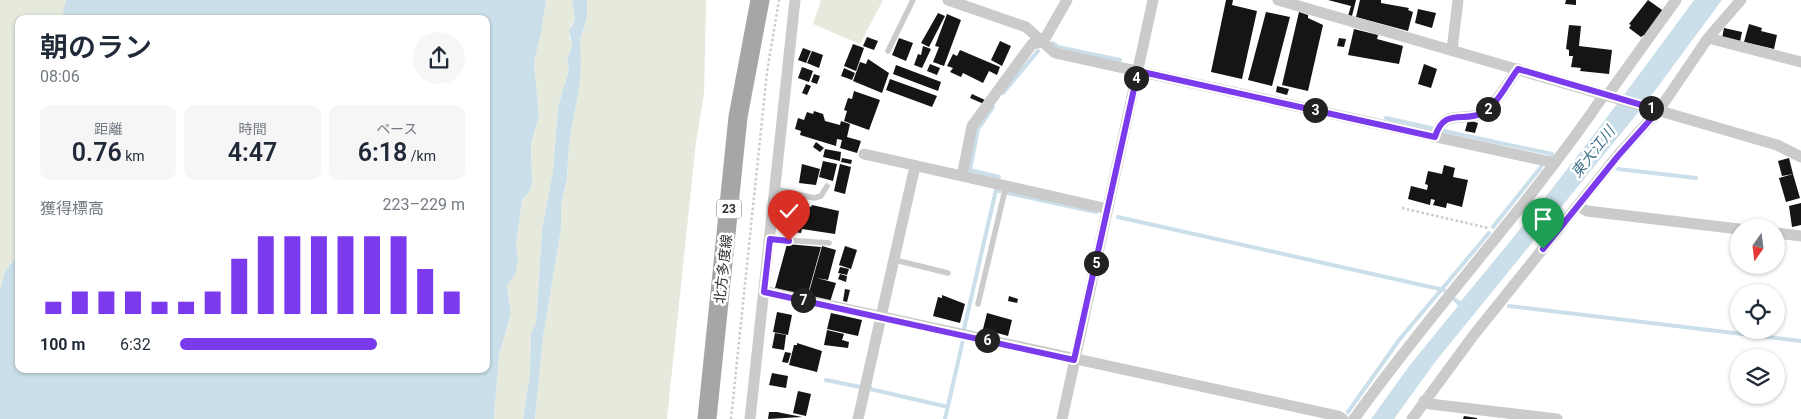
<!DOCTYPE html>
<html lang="ja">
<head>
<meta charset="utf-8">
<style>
	:root { --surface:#fff; --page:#f6f6f7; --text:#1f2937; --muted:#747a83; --accent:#7c3aed }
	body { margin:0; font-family:Roboto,"Noto Sans JP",sans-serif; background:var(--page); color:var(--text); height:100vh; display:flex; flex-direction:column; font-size:19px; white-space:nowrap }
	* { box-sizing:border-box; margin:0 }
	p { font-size:16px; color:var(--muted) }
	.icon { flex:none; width:28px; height:28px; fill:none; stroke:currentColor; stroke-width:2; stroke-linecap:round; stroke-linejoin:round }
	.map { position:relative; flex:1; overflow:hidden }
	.panel { position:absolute; left:15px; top:15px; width:475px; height:358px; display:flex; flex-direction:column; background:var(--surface); border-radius:10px; box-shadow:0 1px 4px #0004 }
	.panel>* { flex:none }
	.needle { width:32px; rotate:194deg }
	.tools { position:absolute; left:1730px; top:219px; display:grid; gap:10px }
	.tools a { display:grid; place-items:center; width:55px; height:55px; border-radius:50%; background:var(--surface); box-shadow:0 1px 4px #0004; font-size:25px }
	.pin { position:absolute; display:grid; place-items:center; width:42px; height:42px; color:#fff; margin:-51px -21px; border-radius:50% 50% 50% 0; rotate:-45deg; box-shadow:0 0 5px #0007 }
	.pin .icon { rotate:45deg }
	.km { position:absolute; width:25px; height:25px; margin:-12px; border-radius:50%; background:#222; color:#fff; font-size:14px; line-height:25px; text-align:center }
	.round { display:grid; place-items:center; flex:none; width:52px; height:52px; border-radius:26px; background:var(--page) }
	.overview { display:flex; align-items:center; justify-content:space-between; height:85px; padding:0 25px }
	h1 { font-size:28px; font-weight:600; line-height:38px }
	.metrics { display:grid; grid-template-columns:repeat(3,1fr); gap:8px; height:85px; padding:5px 25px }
	.metrics div { display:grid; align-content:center; border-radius:10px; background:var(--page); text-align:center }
	.metrics b { font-size:25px; font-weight:600 }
	.metrics small { font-size:14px; font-weight:400 }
	.metrics p { font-size:14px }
	.chart { height:140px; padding:10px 25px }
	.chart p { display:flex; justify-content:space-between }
	.chart svg { width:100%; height:90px; margin-top:5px; stroke:var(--accent); stroke-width:6 }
	ul { padding:0 25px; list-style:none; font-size:16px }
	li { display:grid; grid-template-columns:80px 60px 1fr; align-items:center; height:38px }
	li i { height:12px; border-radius:6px; background:var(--accent) }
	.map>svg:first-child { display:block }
	.green { fill:#e5eadd }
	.water { fill:#cadfe9 }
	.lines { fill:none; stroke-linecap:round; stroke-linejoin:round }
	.stream { stroke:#cadfe9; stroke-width:4 }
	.building { fill:#151515 }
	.path { stroke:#cbcbcb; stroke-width:2.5; stroke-dasharray:2.5 2.5; stroke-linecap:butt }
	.service { stroke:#cbcbcb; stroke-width:5.5 }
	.minor { stroke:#cbcbcb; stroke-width:11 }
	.primary { stroke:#a6a6a6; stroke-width:19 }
	.route-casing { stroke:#fff; stroke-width:10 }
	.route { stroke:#7c3aed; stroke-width:6 }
	.labels { text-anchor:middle; stroke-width:5; stroke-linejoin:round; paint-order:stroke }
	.shield { fill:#fff; stroke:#6d6d6d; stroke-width:1 }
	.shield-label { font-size:12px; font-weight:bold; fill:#2e2e2e }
	.street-label { font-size:14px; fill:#2e2e2e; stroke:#fff }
	.water-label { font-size:15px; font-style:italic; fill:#42738a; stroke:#fff }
</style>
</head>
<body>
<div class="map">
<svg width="1801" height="419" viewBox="0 0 1801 419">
	<rect width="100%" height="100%" fill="#fff"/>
	<path class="green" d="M0,0H66L63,10L64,19H19V253C9,264 3,276 0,290Z
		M546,0H572L575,19L571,25L569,36L572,46L567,59L569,70L558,107L553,171L542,230L536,324L531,333L530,373L523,419H494L499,355L511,313L507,287L516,272L518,258L516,245L522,200L530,191L532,184L531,144L539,116L534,62L542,29Z
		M587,0H706V4L704,94L696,142L667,419H535L543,338L561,229V205L567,179L569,143L579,89L580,41L587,17Z
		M821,0H883L860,44L813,24Z"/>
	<path class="water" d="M66,0H546L542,29L534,62L539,116L531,144L532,184L530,191L522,200L516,245L518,258L516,272L507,287L511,313L499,355L494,419H0V290L5,271L19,253V369H486V19H64L63,10Z
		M572,0H587V17L580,41L581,64L579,89L569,143L567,179L561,205V229L543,338L535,419H523L530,373L531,333L536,324L542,230L553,171L558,107L569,70L567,59L572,46L569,31L575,19Z
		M1694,0H1722L1645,104L1435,362L1394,419H1371L1410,365L1458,306L1452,299L1454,297L1461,301C1543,203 1619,103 1694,0Z"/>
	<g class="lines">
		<path class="stream" d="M1053,43L1058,47L1120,60
			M1003,93L1038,51
			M993,107L978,129L970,170L999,177
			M1386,118L1431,128
			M1444,131L1552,154L1550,158
			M1618,169L1696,178
			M1008,193L1096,212
			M1118,217L1444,290
			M1493,227L1541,167
			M1509,306L1801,341
			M964,329L996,190L1000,191
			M826,380L860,387
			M870,387V389L948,407
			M1348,412L1399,340L1489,233
			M945,419L963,340"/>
	</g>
	<path class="building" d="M1226,0H1233L1232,5L1257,11L1242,79L1211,72Z
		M1328,0H1356L1352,16H1348L1351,6Z
		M1360,0H1381V3L1409,8L1408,10L1413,12L1408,31L1356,17Z
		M1566,0H1576V5L1565,4Z
		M1648,0L1665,12L1645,36L1644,35L1641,37L1629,28L1631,25L1629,24Z
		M1418,9L1436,13L1432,28L1415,23Z
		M1266,12L1290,17L1272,86L1248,80Z
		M1299,12L1308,15V18L1323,25L1308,91L1282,85Z
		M938,13L945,16L929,47L921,43Z
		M947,14L961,20L944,66L933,62L939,47L935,46Z
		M1749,24L1762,28L1761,31L1777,35L1774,49L1744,42Z
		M1569,25L1581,26L1579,46L1612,50L1609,74L1580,71L1581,68L1571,67L1573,56H1569V50L1566,49Z
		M1724,28L1742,32L1740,42L1722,38Z
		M1354,29L1378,35L1377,39L1403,46L1399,64L1348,55Z
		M867,37L878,41L874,50L863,46Z
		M899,38L913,43L906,61L892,55Z
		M1339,38L1346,39L1344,47L1337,46Z
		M1000,41L1011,46L1002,66L991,60Z
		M853,44L864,48L856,71L844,66Z
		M923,46L931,49L922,68L914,65L918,54L921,55Z
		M803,48L811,51L806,63L798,60Z
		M960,50L1000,67L997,75L989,71L983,83L963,73L961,77L950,72L953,68L947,66L953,54L957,56Z
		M812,51L823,55L819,68L807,63Z
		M868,59L889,73L882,93L853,81L860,62L866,64Z
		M930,64L940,68L937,75L927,71Z
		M1424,64L1437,69L1431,88L1418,84Z
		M896,65L941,82L938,91L893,74Z
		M802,67L813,71L809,82L798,78Z
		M844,68L855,73L852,80L841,76Z
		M814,74L820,76L817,84L811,82Z
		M890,79L937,96L932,107L886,90Z
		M806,84L811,86L807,95L802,93Z
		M1277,86L1289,89L1287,95L1276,92Z
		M854,91L880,100L869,130L844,121L847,111L844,110L848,98L852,99Z
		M972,94L985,100L984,104L970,98Z
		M814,111L823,114L825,121L840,125L841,121L850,124L847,137L861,141L857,153L840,148L842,140L837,139L836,146L800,135L801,131L795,129L798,118L804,120L807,112L813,114Z
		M1468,120L1478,123L1475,133L1465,131Z
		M816,142L824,148L820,152L813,147Z
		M825,149L841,152L840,161L823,157Z
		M842,158L852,160L851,164L841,162Z
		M1789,158L1793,174L1782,176L1778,161Z
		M823,161L837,164L833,181L819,177Z
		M802,164L820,169L816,185L799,183Z
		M840,164L851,167L845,194L834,191Z
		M1444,165L1455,168L1453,177L1468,180L1462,207L1447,203L1446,208L1433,205L1435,200L1431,199L1430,205L1408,199L1411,186L1427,190L1428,185L1425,184L1428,171L1442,174Z
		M1793,174L1800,198L1786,202L1779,178Z
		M1801,203V225L1792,227L1789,206Z
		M812,205L839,211L835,234L802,229L801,233L786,231L790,207L805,209L806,206L811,207Z
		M787,244L821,247L807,297L775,288Z
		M822,246L836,250L828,280L817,278L836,283L830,302L808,296Z
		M845,246L857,250L851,269L839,265Z
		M840,267L849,269L847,275L838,273Z
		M840,274L847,276L846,282L838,279Z
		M845,289L850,290L847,302L843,301Z
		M942,295L965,304L960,323L933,316L938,297L942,298Z
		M1009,296L1018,299L1017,303L1008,301Z
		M777,312L792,315L788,335L773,332Z
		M831,313L862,320L858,336L827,329Z
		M987,313L1012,320L1008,336L983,329Z
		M827,330L844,334L842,340L849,342L848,348L824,345Z
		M775,333L786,335L784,350L772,348Z
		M797,343L822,351L817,372L789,365L794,345H797Z
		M785,352L791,353L788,363L782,362Z
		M772,373L788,376L786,388L769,385Z
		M798,391L811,394L806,416L793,413Z
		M769,412H777L802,417L768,419Z
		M1464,416L1477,418V419H1463Z"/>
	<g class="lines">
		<path class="path" d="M1402,208L1488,228
			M731,419L767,72L779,0"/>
		<path class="service" d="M888,51L913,0
			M775,189L814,198L821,196L827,186
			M770,239L829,243
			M895,260L948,273
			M978,304L1006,186"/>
		<path class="minor" d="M948,0L1026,27L1055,53L1555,163
			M1278,0L1777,145L1801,157
			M1708,38L1801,62
			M1452,50L1458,0
			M1607,96L1676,0
			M1435,137C1444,107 1463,123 1483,113C1495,106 1509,81 1518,69
			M864,154L1108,209
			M962,176L972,126L1032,44L1043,42L1067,0
			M1578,206L1587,211L1739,229
			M1776,233L1801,236
			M764,291L1338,416L1343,419
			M1424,401L1430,404L1557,419
			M750,419L795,0
			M858,419L915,166
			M1062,419L1153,0
			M1354,419C1433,308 1527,208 1604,95
			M1412,419L1473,336L1618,155L1659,110L1708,38L1741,0"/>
		<path class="primary" d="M707,419L738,117L760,0"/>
	</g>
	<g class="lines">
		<defs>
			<path id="route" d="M789,241L770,239L764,292L1074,360L1138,71L1435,137C1444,107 1463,123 1483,113C1497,105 1508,82 1518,69L1659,110L1618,156L1543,249"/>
		</defs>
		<use href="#route" class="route-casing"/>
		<use href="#route" class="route"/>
	</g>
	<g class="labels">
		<rect class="shield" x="716.5" y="199.5" width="25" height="19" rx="4"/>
		<g class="shield-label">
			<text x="729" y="213">23</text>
		</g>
		<g class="street-label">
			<text transform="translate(723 269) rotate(-84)" y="5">北方多度線</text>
		</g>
		<g class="water-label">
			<text transform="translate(1593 152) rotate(-52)" y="5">東大江川</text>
		</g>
	</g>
</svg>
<div class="tools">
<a><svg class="needle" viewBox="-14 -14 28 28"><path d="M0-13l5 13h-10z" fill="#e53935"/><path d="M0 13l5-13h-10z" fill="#747a83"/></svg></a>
<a><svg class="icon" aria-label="locate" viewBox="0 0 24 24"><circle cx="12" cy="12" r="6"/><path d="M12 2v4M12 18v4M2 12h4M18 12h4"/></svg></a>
<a><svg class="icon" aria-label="layers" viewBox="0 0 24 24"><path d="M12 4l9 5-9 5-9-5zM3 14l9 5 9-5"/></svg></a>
</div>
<div class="pin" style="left:1543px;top:249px;background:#1e9e55"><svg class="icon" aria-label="arrive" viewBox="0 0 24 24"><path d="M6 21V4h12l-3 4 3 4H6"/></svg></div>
<div class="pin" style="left:789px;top:241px;background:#d93025"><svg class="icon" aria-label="check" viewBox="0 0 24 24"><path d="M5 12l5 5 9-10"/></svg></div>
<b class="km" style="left:1651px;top:108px">1</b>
<b class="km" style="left:1488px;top:109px">2</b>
<b class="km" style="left:1315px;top:110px">3</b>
<b class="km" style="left:1136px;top:78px">4</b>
<b class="km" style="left:1096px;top:263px">5</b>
<b class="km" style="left:987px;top:340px">6</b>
<b class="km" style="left:803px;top:300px">7</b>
<section class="panel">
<div class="overview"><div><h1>朝のラン</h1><p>08:06</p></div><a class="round"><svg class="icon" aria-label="share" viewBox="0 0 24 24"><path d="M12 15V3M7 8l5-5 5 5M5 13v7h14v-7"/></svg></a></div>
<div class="metrics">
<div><p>距離</p><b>0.76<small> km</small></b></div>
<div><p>時間</p><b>4:47</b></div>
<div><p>ペース</p><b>6:18<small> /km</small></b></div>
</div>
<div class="chart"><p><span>獲得標高</span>223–229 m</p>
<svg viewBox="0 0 160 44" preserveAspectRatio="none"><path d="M5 44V38M15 44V33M25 44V33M35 44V33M45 44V38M55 44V38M65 44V33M75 44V17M85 44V6M95 44V6M105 44V6M115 44V6M125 44V6M135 44V6M145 44V22M155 44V33"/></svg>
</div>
<ul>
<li><b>100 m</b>6:32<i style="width:69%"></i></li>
</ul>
</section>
</div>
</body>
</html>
